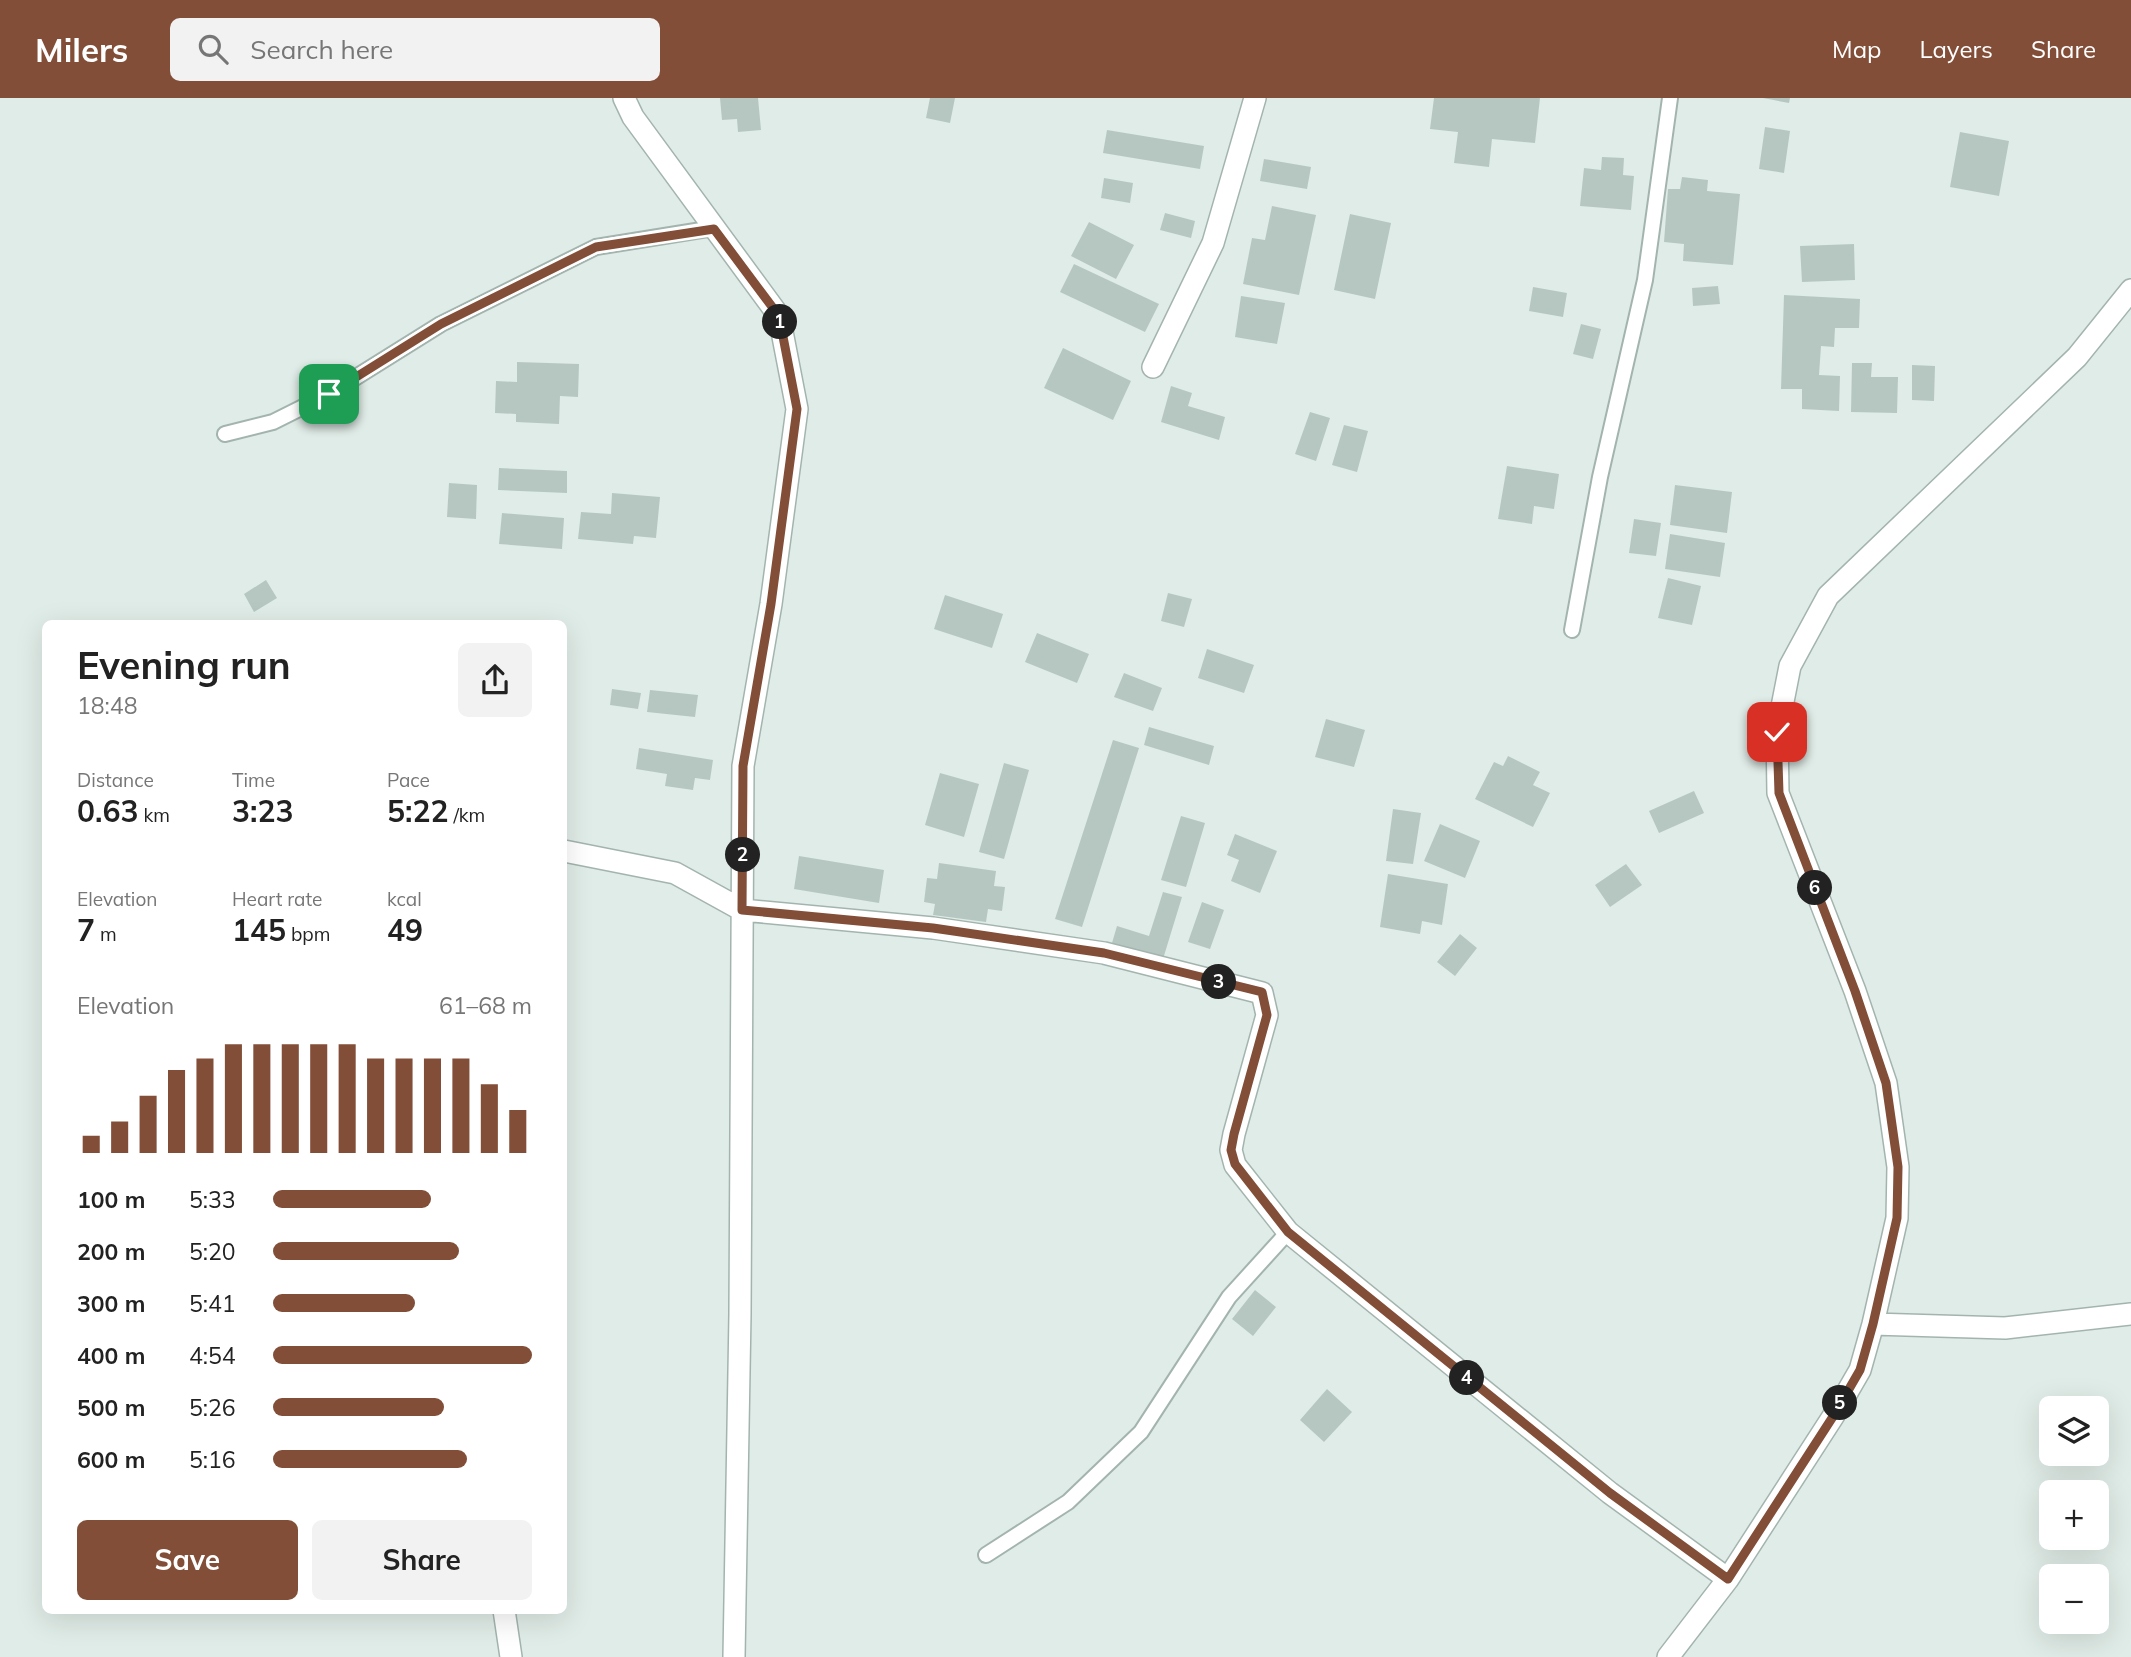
<!DOCTYPE html>
<html lang="en">
<head>
<meta charset="utf-8">
<style>
	:root { --surface:#fff; --page:#f2f2f2; --text:#222; --muted:#767676; --accent:#824e38 }
	body { margin:0; font-family:Mulish,sans-serif; background:var(--page); color:var(--text); height:100vh; display:flex; flex-direction:column; font-size:26px; white-space:nowrap }
	* { box-sizing:border-box; margin:0 }
	p { font-size:23px; color:var(--muted) }
	.icon { flex:none; width:38px; height:38px; fill:none; stroke:currentColor; stroke-width:2; stroke-linecap:round; stroke-linejoin:round }
	.map { position:relative; flex:1; overflow:hidden }
	.panel { position:absolute; left:42px; top:522px; width:525px; height:994px; display:flex; flex-direction:column; background:var(--surface); border-radius:10px; box-shadow:0 7px 28px #0002 }
	.panel>* { flex:none }
	.fabs { position:absolute; left:2039px; top:1298px; display:grid; gap:14px }
	.fabs a { display:grid; place-items:center; width:70px; height:70px; border-radius:10px; background:var(--surface); box-shadow:0 7px 28px #0002; font-size:35px }
	.pin { position:absolute; display:grid; place-items:center; width:60px; height:60px; color:#fff; margin:-30px; border-radius:14px; box-shadow:0 4px 10px #0006 }
	.km { position:absolute; width:35px; height:35px; margin:-18px; border-radius:50%; background:#222; color:#fff; font-size:19px; line-height:35px; text-align:center }
	.round { display:grid; place-items:center; flex:none; width:74px; height:74px; border-radius:10px; background:var(--page) }
	.headline { display:flex; align-items:center; justify-content:space-between; height:119px; padding:0 35px }
	h1 { font-size:38px; font-weight:700; line-height:52px }
	.metrics { display:grid; grid-template-columns:repeat(3,1fr); gap:10px; height:119px; padding:7px 35px }
	.metrics div { display:grid; align-content:center }
	.metrics b { font-size:30px; font-weight:700 }
	.metrics small { font-size:19px; font-weight:400 }
	.metrics p { font-size:19px }
	.chart { height:196px; padding:14px 35px }
	.chart p { display:flex; justify-content:space-between }
	.chart svg { width:100%; height:126px; margin-top:7px; stroke:var(--accent); stroke-width:6 }
	.button { display:flex; gap:14px; margin-top:auto; padding:14px 35px }
	.button a { flex:1; height:80px; border-radius:10px; background:var(--accent); color:#fff; font-size:28px; font-weight:700; line-height:80px; text-align:center }
	.button a+a { background:var(--page); color:var(--text) }
	ul { padding:0 35px; list-style:none; font-size:23px }
	li { display:grid; grid-template-columns:112px 84px 1fr; align-items:center; height:52px }
	li i { height:18px; border-radius:9px; background:var(--accent) }
	header { display:flex; align-items:center; gap:42px; box-sizing:border-box; height:98px; padding:0 35px; background:var(--accent); color:#fff }
	header strong { font-size:33px }
	nav { display:flex; gap:38px; margin-inline-start:auto; font-size:24px }
	.search { width:490px; height:63px; background:var(--page); display:flex; align-items:center; gap:18px; box-sizing:border-box; padding:0 24px; border-radius:10px; color:var(--muted); font-size:26px }
	.map>svg:first-child { display:block }
	.building { fill:#b6c7c1 }
	.lines { fill:none; stroke-linecap:round; stroke-linejoin:round }
	.service-casing { stroke:#a3b4af; stroke-width:18 }
	.minor-casing { stroke:#a3b4af; stroke-width:24 }
	.service { stroke:#fff; stroke-width:14 }
	.minor { stroke:#fff; stroke-width:21 }
	.route-casing { stroke:#fff; stroke-width:14 }
	.route { stroke:#824e38; stroke-width:9 }
</style>
</head>
<body>
<header>
<strong>Milers</strong>
<div class="search"><svg class="icon" aria-label="search" viewBox="0 0 24 24"><circle cx="10" cy="10" r="6"/><path d="M15 15l6 6"/></svg>Search here</div>
<nav><a>Map</a><a>Layers</a><a>Share</a></nav>
</header>
<div class="map">
<svg width="2131" height="1559" viewBox="0 0 2131 1559">
	<rect width="100%" height="100%" fill="#e0ece7"/>
	<path class="building" d="M720,0H758L761,32L738,34L737,21L722,22Z
		M930,0H955L950,25L926,20Z
		M1434,0H1540L1535,45L1492,41L1489,69L1454,65L1458,34L1430,31Z
		M1763,0H1790L1789,5Z
		M1765,29L1790,33L1784,75L1759,71Z
		M1107,32L1204,48L1200,71L1103,55Z
		M1960,34L2009,43L1999,98L1950,89Z
		M1602,59L1624,60L1623,77L1634,78L1631,112L1580,108L1584,70L1601,72Z
		M1264,61L1311,69L1307,91L1260,83Z
		M1682,79L1708,82L1707,93L1740,96L1733,167L1683,163L1684,146L1664,144L1668,91H1680Z
		M1104,80L1133,85L1130,105L1101,100Z
		M1272,108L1316,117L1299,197L1243,186L1252,140L1265,142Z
		M1165,115L1195,123L1191,140L1160,132Z
		M1350,116L1391,125L1375,201L1334,192Z
		M1089,124L1134,147L1116,181L1071,158Z
		M1854,146L1855,182L1802,184L1800,148Z
		M1074,166L1159,206L1145,234L1060,194Z
		M1718,188L1720,206L1693,208L1692,190Z
		M1533,189L1567,195L1563,219L1529,213Z
		M1784,197L1860,201L1859,230H1835L1834,249L1821,248L1819,277L1840,278L1839,313L1802,311V291H1781Z
		M1241,198L1285,205L1277,246L1235,239Z
		M1581,226L1601,231L1593,261L1573,256Z
		M1063,250L1131,283L1113,322L1044,290Z
		M517,264L579,266L578,299L560,298L559,326L516,324V316L495,315L496,283L517,284Z
		M1852,265H1872L1871,279H1898L1897,315L1851,314Z
		M1912,267L1935,268L1934,303L1912,302Z
		M1171,288L1192,295L1188,308L1225,319L1219,342L1161,324Z
		M1310,314L1330,320L1316,363L1295,356Z
		M1344,327L1368,333L1357,374L1332,367Z
		M1507,368L1559,376L1554,411L1534,408L1532,426L1498,421Z
		M499,370L567,373V395L498,392Z
		M449,385L477,387L476,421L447,419Z
		M1675,387L1732,394L1727,435L1670,427Z
		M612,395L660,399L656,440L634,438L633,446L578,441L581,414L611,416Z
		M502,415L564,420L562,451L499,446Z
		M1634,421L1661,425L1656,458L1629,455Z
		M1670,436L1725,445L1720,479L1665,471Z
		M1668,480L1701,488L1692,527L1658,520Z
		M266,482L277,500L254,514L244,496Z
		M1168,495L1192,501L1184,529L1161,523Z
		M945,497L1003,516L992,550L934,531Z
		M1037,535L1089,556L1077,585L1025,564Z
		M1207,551L1254,567L1244,595L1198,580Z
		M1124,575L1162,590L1153,613L1114,599Z
		M612,591L641,595L638,611L610,607Z
		M650,592L698,597L695,619L647,614Z
		M1326,621L1365,632L1354,669L1315,659Z
		M1149,629L1214,648L1209,667L1144,647Z
		M1113,642L1139,650L1082,829L1055,821Z
		M639,650L713,662L710,682L695,680L693,692L665,688L667,676L636,671Z
		M1508,658L1540,674L1533,687L1550,695L1533,729L1475,701L1494,664L1503,668Z
		M1004,665L1029,672L1004,761L979,754Z
		M940,675L979,686L964,739L925,727Z
		M1694,693L1704,715L1659,735L1649,713Z
		M1393,711L1421,715L1413,766L1386,763Z
		M1181,718L1205,725L1186,789L1161,782Z
		M1440,726L1480,743L1465,780L1424,763Z
		M1235,736L1277,753L1260,795L1231,783L1239,762L1227,757Z
		M799,758L884,772L879,805L794,791Z
		M939,765L996,773L994,788L1005,789L1002,813L988,811L986,824L933,817L935,806L924,804L927,780L937,781Z
		M1626,766L1642,787L1610,809L1595,787Z
		M1388,776L1448,786L1442,827L1422,823L1420,836L1380,829Z
		M1163,794L1182,799L1163,861L1112,845L1117,828L1149,838Z
		M1202,804L1224,812L1210,851L1188,844Z
		M1460,836L1477,850L1455,878L1437,864Z
		M1255,1192L1276,1209L1253,1238L1232,1221Z
		M1327,1291L1352,1314L1324,1344L1300,1322Z"/>
	<g class="lines">
		<defs>
			<path id="service" d="M225,336L273,324L329,296L441,226L596,149L714,130
				M1572,532L1600,379L1645,182L1670,0
				M986,1457L1068,1404L1141,1334L1229,1199L1288,1134"/>
			<path id="minor" d="M624,0L633,19L779,218L797,311L771,506L743,668L740,1216L734,1559
				M1153,269L1213,145L1255,0
				M564,753L675,775L742,812L933,830L1104,855L1262,895L1267,917L1234,1036L1231,1052L1235,1067L1288,1134L1610,1395L1728,1481
				M1873,1226L2005,1230L2131,1216
				M504,1512L511,1559
				M1668,1559L1728,1481L1834,1317L1860,1272L1873,1226L1897,1120L1898,1069L1886,985L1855,893L1778,695L1777,634L1790,568L1828,498L2077,259L2131,192"/>
		</defs>
		<use href="#service" class="service-casing"/>
		<use href="#minor" class="minor-casing"/>
		<use href="#service" class="service"/>
		<use href="#minor" class="minor"/>
	</g>
	<g class="lines">
		<defs>
			<path id="route" d="M329,296L441,226L596,149L714,131L779,218L797,311L771,506L743,668L742,812L933,830L1104,855L1262,894L1267,917L1234,1036L1231,1052L1235,1066L1288,1134L1610,1395L1728,1481L1834,1317L1860,1272L1873,1226L1897,1120L1898,1069L1886,985L1855,893L1779,695L1777,634"/>
		</defs>
		<use href="#route" class="route-casing"/>
		<use href="#route" class="route"/>
	</g>
</svg>
<div class="fabs">
<a><svg class="icon" aria-label="layers" viewBox="0 0 24 24"><path d="M12 4l9 5-9 5-9-5zM3 14l9 5 9-5"/></svg></a>
<a>+</a>
<a>−</a>
</div>
<div class="pin" style="left:329px;top:296px;background:#1e9e55"><svg class="icon" aria-label="arrive" viewBox="0 0 24 24"><path d="M6 21V4h12l-3 4 3 4H6"/></svg></div>
<div class="pin" style="left:1777px;top:634px;background:#d93025"><svg class="icon" aria-label="check" viewBox="0 0 24 24"><path d="M5 12l5 5 9-10"/></svg></div>
<b class="km" style="left:780px;top:224px">1</b>
<b class="km" style="left:743px;top:757px">2</b>
<b class="km" style="left:1219px;top:884px">3</b>
<b class="km" style="left:1467px;top:1280px">4</b>
<b class="km" style="left:1840px;top:1305px">5</b>
<b class="km" style="left:1815px;top:790px">6</b>
<section class="panel">
<div class="headline"><div><h1>Evening run</h1><p>18:48</p></div><a class="round"><svg class="icon" aria-label="share" viewBox="0 0 24 24"><path d="M12 15V3M7 8l5-5 5 5M5 13v7h14v-7"/></svg></a></div>
<div class="metrics">
<div><p>Distance</p><b>0.63<small> km</small></b></div>
<div><p>Time</p><b>3:23</b></div>
<div><p>Pace</p><b>5:22<small> /km</small></b></div>
</div>
<div class="metrics">
<div><p>Elevation</p><b>7<small> m</small></b></div>
<div><p>Heart rate</p><b>145<small> bpm</small></b></div>
<div><p>kcal</p><b>49</b></div>
</div>
<div class="chart"><p><span>Elevation</span>61–68 m</p>
<svg viewBox="0 0 160 44" preserveAspectRatio="none"><path d="M5 44V38M15 44V33M25 44V24M35 44V15M45 44V11M55 44V6M65 44V6M75 44V6M85 44V6M95 44V6M105 44V11M115 44V11M125 44V11M135 44V11M145 44V20M155 44V29"/></svg>
</div>
<ul>
<li><b>100 m</b>5:33<i style="width:61%"></i></li>
<li><b>200 m</b>5:20<i style="width:72%"></i></li>
<li><b>300 m</b>5:41<i style="width:55%"></i></li>
<li><b>400 m</b>4:54<i style="width:100%"></i></li>
<li><b>500 m</b>5:26<i style="width:66%"></i></li>
<li><b>600 m</b>5:16<i style="width:75%"></i></li>
</ul>
<div class="button"><a>Save</a><a>Share</a></div>
</section>
</div>
</body>
</html>
